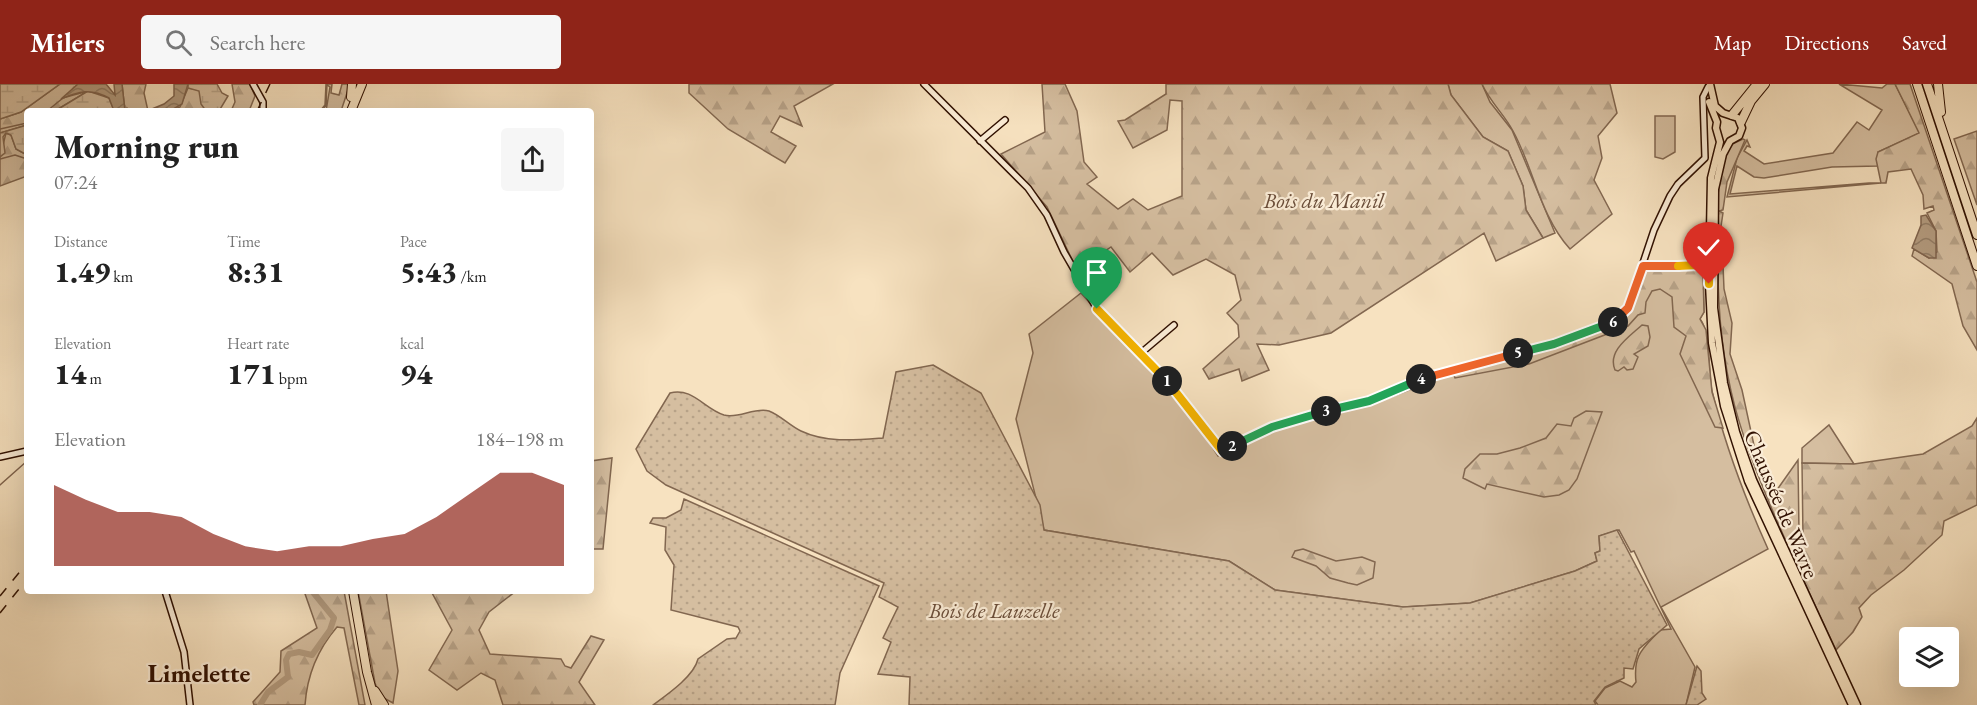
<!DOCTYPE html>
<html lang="en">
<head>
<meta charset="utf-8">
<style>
	:root { --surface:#fff; --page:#f6f6f6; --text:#222; --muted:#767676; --accent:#8f2418 }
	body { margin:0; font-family:"EB Garamond",serif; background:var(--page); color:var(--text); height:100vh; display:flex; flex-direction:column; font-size:22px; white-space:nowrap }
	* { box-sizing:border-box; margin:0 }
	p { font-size:20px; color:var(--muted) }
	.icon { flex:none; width:33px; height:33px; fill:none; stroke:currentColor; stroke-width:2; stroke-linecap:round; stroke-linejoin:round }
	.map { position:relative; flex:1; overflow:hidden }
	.panel { position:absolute; left:24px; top:24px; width:570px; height:486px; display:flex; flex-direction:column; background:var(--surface); border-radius:6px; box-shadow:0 6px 24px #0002 }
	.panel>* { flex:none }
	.buttons { position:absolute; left:1899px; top:543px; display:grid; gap:12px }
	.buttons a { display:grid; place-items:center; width:60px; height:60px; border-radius:6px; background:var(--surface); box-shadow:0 6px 24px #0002; font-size:30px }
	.pin { position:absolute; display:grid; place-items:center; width:51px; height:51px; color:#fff; margin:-62px -26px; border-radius:50% 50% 50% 0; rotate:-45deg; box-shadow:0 0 6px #0007 }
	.pin .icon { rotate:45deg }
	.km { position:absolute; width:30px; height:30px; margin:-15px; border-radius:50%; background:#222; color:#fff; font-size:16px; line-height:30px; text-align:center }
	.round { display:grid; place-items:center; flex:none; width:63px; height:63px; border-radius:6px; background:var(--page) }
	.overview { display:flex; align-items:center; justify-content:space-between; height:102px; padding:0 30px }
	h1 { font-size:33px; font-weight:800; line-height:45px }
	.stats { display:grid; grid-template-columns:repeat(3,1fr); gap:9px; height:102px; padding:6px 30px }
	.stats div { display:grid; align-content:center }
	.stats b { font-size:30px; font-weight:800 }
	.stats small { font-size:16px; font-weight:400 }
	.stats p { font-size:16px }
	.chart { height:168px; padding:12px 30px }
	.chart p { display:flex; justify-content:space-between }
	.chart svg { width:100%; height:108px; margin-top:6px; fill:var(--accent); opacity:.7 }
	header { display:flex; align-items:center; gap:36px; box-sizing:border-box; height:84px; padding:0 30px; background:var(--accent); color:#fff }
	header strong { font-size:28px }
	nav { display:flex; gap:33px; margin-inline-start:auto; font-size:21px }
	.search { width:420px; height:54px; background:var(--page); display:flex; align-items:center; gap:15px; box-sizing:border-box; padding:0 21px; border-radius:6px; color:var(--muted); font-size:22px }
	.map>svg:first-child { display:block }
	.grass { fill:#d5bea0; stroke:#826750; stroke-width:1.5 }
	.forest { fill:url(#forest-firs); stroke:#826750; stroke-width:1.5 }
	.wetland { fill:url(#wetland-marsh); stroke:#826750; stroke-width:1.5 }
	.park { fill:url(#park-dots); stroke:#826750; stroke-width:1.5 }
	.water { fill:url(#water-waves); stroke:#7f634d; stroke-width:1.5 }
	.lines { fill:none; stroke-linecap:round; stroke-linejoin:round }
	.stream { stroke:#7f634d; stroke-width:1.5 }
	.river { stroke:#b39b7f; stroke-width:6 }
	.secondary-casing { stroke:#301001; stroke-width:8 }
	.primary-casing { stroke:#301001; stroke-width:9 }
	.highway-casing { stroke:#301001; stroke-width:10 }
	.secondary { stroke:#faecd6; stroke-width:5 }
	.primary { stroke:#f7e2c0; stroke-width:6 }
	.highway { stroke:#f7e2c0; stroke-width:8 }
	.rail { stroke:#301001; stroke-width:1.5; stroke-dasharray:10 10; stroke-linecap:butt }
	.split-1-casing { stroke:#fff; stroke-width:12 }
	.split-2-casing { stroke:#fff; stroke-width:12 }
	.split-3-casing { stroke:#fff; stroke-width:12 }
	.split-4-casing { stroke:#fff; stroke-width:12 }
	.split-5-casing { stroke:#fff; stroke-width:12 }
	.split-6-casing { stroke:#fff; stroke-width:12 }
	.split-7-casing { stroke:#fff; stroke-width:12 }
	.split-8-casing { stroke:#fff; stroke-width:12 }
	.split-1 { stroke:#f5b400; stroke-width:8 }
	.split-2 { stroke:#f5b400; stroke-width:8 }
	.split-3 { stroke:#22a559; stroke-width:8 }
	.split-4 { stroke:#22a559; stroke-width:8 }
	.split-5 { stroke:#f0652b; stroke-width:8 }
	.split-6 { stroke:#22a559; stroke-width:8 }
	.split-7 { stroke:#f0652b; stroke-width:8 }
	.split-8 { stroke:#f5b400; stroke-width:8 }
	.labels { text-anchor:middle; stroke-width:4.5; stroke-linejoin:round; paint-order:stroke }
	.park-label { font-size:22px; font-style:italic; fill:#6a4d39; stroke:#faecd6 }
	.street-label { font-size:22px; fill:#301001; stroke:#faecd6 }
	.quarter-label { font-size:26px; font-weight:bold; fill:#301001; stroke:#faecd6 }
</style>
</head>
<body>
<header>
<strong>Milers</strong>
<div class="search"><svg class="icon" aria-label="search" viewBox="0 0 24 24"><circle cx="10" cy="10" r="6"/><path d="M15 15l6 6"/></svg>Search here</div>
<nav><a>Map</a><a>Directions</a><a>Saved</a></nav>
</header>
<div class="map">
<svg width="1977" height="621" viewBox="0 0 1977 621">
	<defs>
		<pattern id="forest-firs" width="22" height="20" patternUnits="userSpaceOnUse" patternTransform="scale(1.5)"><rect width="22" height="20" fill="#d5bea0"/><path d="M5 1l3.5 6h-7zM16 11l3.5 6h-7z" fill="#b7a288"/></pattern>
		<pattern id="wetland-marsh" width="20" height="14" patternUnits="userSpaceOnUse" patternTransform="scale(1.5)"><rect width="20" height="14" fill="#d5bea0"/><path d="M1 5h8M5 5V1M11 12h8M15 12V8" fill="none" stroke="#b7a288"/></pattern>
		<pattern id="park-dots" width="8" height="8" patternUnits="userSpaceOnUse" patternTransform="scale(1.5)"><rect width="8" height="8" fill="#d5bea0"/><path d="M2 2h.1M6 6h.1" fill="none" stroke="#b7a288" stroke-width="1.8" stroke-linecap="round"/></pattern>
		<pattern id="water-waves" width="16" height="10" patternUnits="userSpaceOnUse" patternTransform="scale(1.5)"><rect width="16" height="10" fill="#b39b7f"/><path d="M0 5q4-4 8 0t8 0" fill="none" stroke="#927d66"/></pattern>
	</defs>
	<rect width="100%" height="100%" fill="#f7e2c0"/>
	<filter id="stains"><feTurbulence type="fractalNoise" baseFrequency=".00333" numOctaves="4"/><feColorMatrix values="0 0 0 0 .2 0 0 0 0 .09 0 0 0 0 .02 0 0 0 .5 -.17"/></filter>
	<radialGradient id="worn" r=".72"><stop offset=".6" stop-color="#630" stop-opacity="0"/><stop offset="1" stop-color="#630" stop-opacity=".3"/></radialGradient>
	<path class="grass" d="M1448,0H1482L1490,18L1512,46L1555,149L1543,154L1526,126L1523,102L1508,67L1483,53L1451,11Z
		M1839,0L1882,4L1887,0H1895L1920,49L1878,68V82L1832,83L1764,94L1754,93L1737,82L1730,110L1869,99H1881L1727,113L1737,74L1747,56L1750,63L1747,62L1744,67L1764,80L1833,69L1857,38L1869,46L1882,26Z
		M1655,32H1675V68L1663,75L1655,73Z
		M1644,185H1698L1703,188L1704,228L1700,235C1711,248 1708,289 1712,307C1725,362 1745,414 1768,465L1661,523L1695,583L1686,621H1598L1595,617L1605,604L1620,597L1632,603L1636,598C1633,570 1643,565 1660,546L1671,545L1634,467L1631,468L1619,446L1599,452L1600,467L1595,469L1597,477L1575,487L1470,519L1403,523L1275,506L1229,477L1044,446L1016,335L1033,269L1029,250L1081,209L1198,341L1218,372L1264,349L1383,316L1453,289L1579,255L1625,235Z
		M1829,341L1854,380L1802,379V364Z"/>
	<path class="forest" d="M60,0H78L66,13L88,7L55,27H27V41L0,49V35L21,28Z
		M122,0H146L144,9L148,27H129L127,24L125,27Z
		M232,0H250L255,12L249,27H231L235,18Z
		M326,0H332L331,9L339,11L342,0H350L341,27H326L330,3L327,1L326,21L322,27H320L325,21Z
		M689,0H833L794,22L802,42L780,32L771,48L796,62L785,79L728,45L689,9Z
		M1042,0H1065L1077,27L1084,78L1097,93L1087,100L1118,125L1133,115L1148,126L1182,112V17L1170,16L1167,46L1133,64L1118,37L1125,36L1166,10V0H1448L1451,11L1483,53L1508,67L1523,102L1526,126L1543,154L1496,177L1484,149L1331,249L1279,261L1257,260L1269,286L1242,297L1239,285L1209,295L1203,285L1239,253L1238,241L1227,229L1241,216L1235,191L1206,175L1173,191L1152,169L1130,188L1111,163L1077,186L1047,123L1001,70L1045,48Z
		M1482,0H1610L1617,29L1598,52L1602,74L1594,96L1612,130L1570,165C1540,132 1534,85 1513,47C1504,30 1490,18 1482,0Z
		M1895,0H1910L1977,198V266L1963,242L1952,200L1912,172L1914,165L1929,174L1937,168L1936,147L1927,129L1934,126L1933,122L1924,125L1923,111L1911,85L1888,88L1886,99H1881L1876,75L1878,68L1919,49Z
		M188,4L199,6L206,27H170L180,23Z
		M1977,47V121L1954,55Z
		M6,49L11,51L16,65L27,71V92L0,102V73Z
		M1743,55L1745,56L1727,98L1723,126L1719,127L1723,129L1718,162C1709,147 1722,79 1730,61Z
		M1723,181L1724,205L1732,239L1730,270L1742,306L1755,366L1774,410L1798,376L1799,449L1792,457L1785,455C1741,357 1718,292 1718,183Z
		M1646,184L1693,183L1703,188L1704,228L1700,235L1706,246L1712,308L1723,344L1715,343L1680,270L1686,252L1674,243L1672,213L1660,205L1652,207L1646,218L1645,229L1638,231L1628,242L1529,280L1455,294L1453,289L1579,255L1625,236Z
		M1642,241L1648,242L1650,253L1648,262L1634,270L1638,273L1633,285L1627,286L1624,283L1618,287L1615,286C1607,267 1629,253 1642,241Z
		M1586,327L1602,328L1577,395L1569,406L1559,411L1544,413L1487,400L1485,405L1463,394L1465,385L1480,370H1497L1520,364L1546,354L1557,340L1571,342L1574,334Z
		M1977,334V421L1944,437L1942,451L1904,486L1871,511L1859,524L1862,533L1853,548L1836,566L1791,470L1793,466L1807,459L1803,453L1802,379L1854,380L1923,370L1972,342Z
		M612,374L603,465H591V377Z
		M1303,465L1336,477L1362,473L1375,478L1373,494L1357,501L1348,499L1330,494L1316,482L1292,473L1295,467Z
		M304,507H344L365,621H359L344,544L337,543C318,565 307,592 305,621H254L253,618L280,588L281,567L317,544Z
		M358,507H386L398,587L393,619L380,612L375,599Z
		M431,507H516L489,528L479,546L490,570L561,575L565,582L571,584L591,552L604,556L579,598L595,621H503L495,596L481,589L457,606L429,586L452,546Z"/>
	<path class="wetland" d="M0,0H60L21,28L0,35Z
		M188,0H217L222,9L228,12L219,27H206L201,20L199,7L188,4Z
		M88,7L109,14L114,26L55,27Z
		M27,41V71L16,65L11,51L6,49L3,53L5,69L0,73V49Z"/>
	<path class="park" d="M933,281L981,309L1040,421L1044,446L1229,477L1275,506L1403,523L1470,519L1575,487L1597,477L1595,469L1600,467L1599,452L1617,446L1667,541L1639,565L1633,585L1624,584V594L1605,603L1594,617L1596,621H909L910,593L878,590L891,558L883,554L898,523L879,513L884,499L666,401L647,387L636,365L670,309C693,303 704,325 724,331C739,335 754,323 769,327C780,331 790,342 801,347C826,359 856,356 883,354L896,288Z
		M684,415L879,502L840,589L835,621H653C668,610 694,592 698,575L727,555L736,554L740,547L738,543L671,526L674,481L665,466L666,443L650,439L653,434H666L681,426Z
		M1697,582L1701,587L1702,609L1706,615L1697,621H1686Z"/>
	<path class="water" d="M78,0H106L115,11L114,0H122L125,27H114L109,14C91,4 79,7 61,15Z
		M174,0H188L182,20L170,27H147L164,20L174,12Z
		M1926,131L1936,147V174H1929L1912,164L1921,141V132Z"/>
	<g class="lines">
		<path class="stream" d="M47,27L63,14
			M0,45L27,39
			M0,75L15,71L27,75
			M0,401L27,377"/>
		<path class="river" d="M260,621L268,608L288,593L286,576L289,570L299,568L312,571L330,546L334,534L312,507"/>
		<defs>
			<path id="secondary" d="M253,0L263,18V27
				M924,0L1028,104L1047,131L1064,168L1097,225L1165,294L1222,367L1280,340L1369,317L1444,288L1554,260L1618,236L1628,224L1654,146L1670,112L1678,100L1705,74L1703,13L1708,3
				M980,57L1005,36
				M1643,182L1698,181
				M1141,269L1174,241
				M0,373L27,367
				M165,507L184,568L190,621"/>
			<path id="primary" d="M1710,0L1715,22L1723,29L1738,34L1742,44L1739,52L1730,57L1723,70L1715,105L1714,224L1724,299L1736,348L1753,396L1857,621
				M1709,18L1717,38L1716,44L1720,58L1711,94L1709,200L1712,259L1724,322L1748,397L1852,621
				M1698,181L1709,177"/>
			<path id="highway" d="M1917,0L1977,182
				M1927,0L1977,151
				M1938,0L1941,28
				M351,13L352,0
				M351,27L362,0
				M1732,31L1757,0
				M1741,38L1751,17L1765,0
				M353,507L367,588L376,621
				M375,607L384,621"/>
		</defs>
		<use href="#secondary" class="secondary-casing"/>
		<use href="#primary" class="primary-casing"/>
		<use href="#highway" class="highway-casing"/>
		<use href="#secondary" class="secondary"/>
		<use href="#primary" class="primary"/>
		<use href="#highway" class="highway"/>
		<path class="rail" d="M257,27L270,0
			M0,512L27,479
			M0,529L27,495"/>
	</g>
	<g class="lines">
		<defs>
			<path id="split-1" d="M1097,225L1167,297"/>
			<path id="split-2" d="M1167,297L1222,367L1232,362"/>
			<path id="split-3" d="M1232,362L1272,343L1326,327"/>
			<path id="split-4" d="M1326,327L1369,317L1421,295"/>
			<path id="split-5" d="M1421,295L1518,269"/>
			<path id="split-6" d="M1518,269L1554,260L1613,238"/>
			<path id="split-7" d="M1613,238L1628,224L1643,182H1678"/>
			<path id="split-8" d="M1678,182L1698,181L1709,185V200"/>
		</defs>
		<use href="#split-1" class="split-1-casing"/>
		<use href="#split-2" class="split-2-casing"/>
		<use href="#split-3" class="split-3-casing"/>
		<use href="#split-4" class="split-4-casing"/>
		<use href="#split-5" class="split-5-casing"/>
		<use href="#split-6" class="split-6-casing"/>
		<use href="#split-7" class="split-7-casing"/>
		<use href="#split-8" class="split-8-casing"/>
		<use href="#split-1" class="split-1"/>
		<use href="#split-2" class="split-2"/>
		<use href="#split-3" class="split-3"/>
		<use href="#split-4" class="split-4"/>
		<use href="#split-5" class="split-5"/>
		<use href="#split-6" class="split-6"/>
		<use href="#split-7" class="split-7"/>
		<use href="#split-8" class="split-8"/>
	</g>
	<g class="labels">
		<g class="park-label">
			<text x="1324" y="124">Bois du Manil</text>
			<text x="994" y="534">Bois de Lauzelle</text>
		</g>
		<g class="street-label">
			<text transform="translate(1782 420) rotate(67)" y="8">Chaussée de Wavre</text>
		</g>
		<g class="quarter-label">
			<text x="199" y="598">Limelette</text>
		</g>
	</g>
	<rect width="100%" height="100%" filter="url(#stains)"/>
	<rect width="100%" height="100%" fill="url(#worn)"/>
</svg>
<div class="buttons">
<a><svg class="icon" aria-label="layers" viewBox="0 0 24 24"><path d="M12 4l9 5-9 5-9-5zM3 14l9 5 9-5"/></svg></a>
</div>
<div class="pin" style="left:1097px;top:225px;background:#1e9e55"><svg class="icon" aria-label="arrive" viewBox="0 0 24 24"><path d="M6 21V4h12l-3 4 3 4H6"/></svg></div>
<div class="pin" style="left:1709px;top:200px;background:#d93025"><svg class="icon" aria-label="check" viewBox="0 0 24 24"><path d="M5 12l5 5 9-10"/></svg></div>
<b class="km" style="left:1167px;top:297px">1</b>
<b class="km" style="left:1232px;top:362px">2</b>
<b class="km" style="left:1326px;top:327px">3</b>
<b class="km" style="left:1421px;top:295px">4</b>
<b class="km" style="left:1518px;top:269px">5</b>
<b class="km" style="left:1613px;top:238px">6</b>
<section class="panel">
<div class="overview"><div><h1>Morning run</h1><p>07:24</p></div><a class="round"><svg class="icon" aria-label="share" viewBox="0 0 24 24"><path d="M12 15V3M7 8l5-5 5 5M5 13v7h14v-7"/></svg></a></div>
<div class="stats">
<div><p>Distance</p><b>1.49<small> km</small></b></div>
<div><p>Time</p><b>8:31</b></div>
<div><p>Pace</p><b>5:43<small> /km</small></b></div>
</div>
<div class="stats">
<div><p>Elevation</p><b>14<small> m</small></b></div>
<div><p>Heart rate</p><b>171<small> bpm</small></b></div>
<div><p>kcal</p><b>94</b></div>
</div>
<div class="chart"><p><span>Elevation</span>184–198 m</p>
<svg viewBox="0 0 160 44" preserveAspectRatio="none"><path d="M0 44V11L10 17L20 22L30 22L40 24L50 31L60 36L70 38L80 36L90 36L100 33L110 31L120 24L130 15L140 6L150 6L160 11V44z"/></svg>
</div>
</section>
</div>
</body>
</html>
